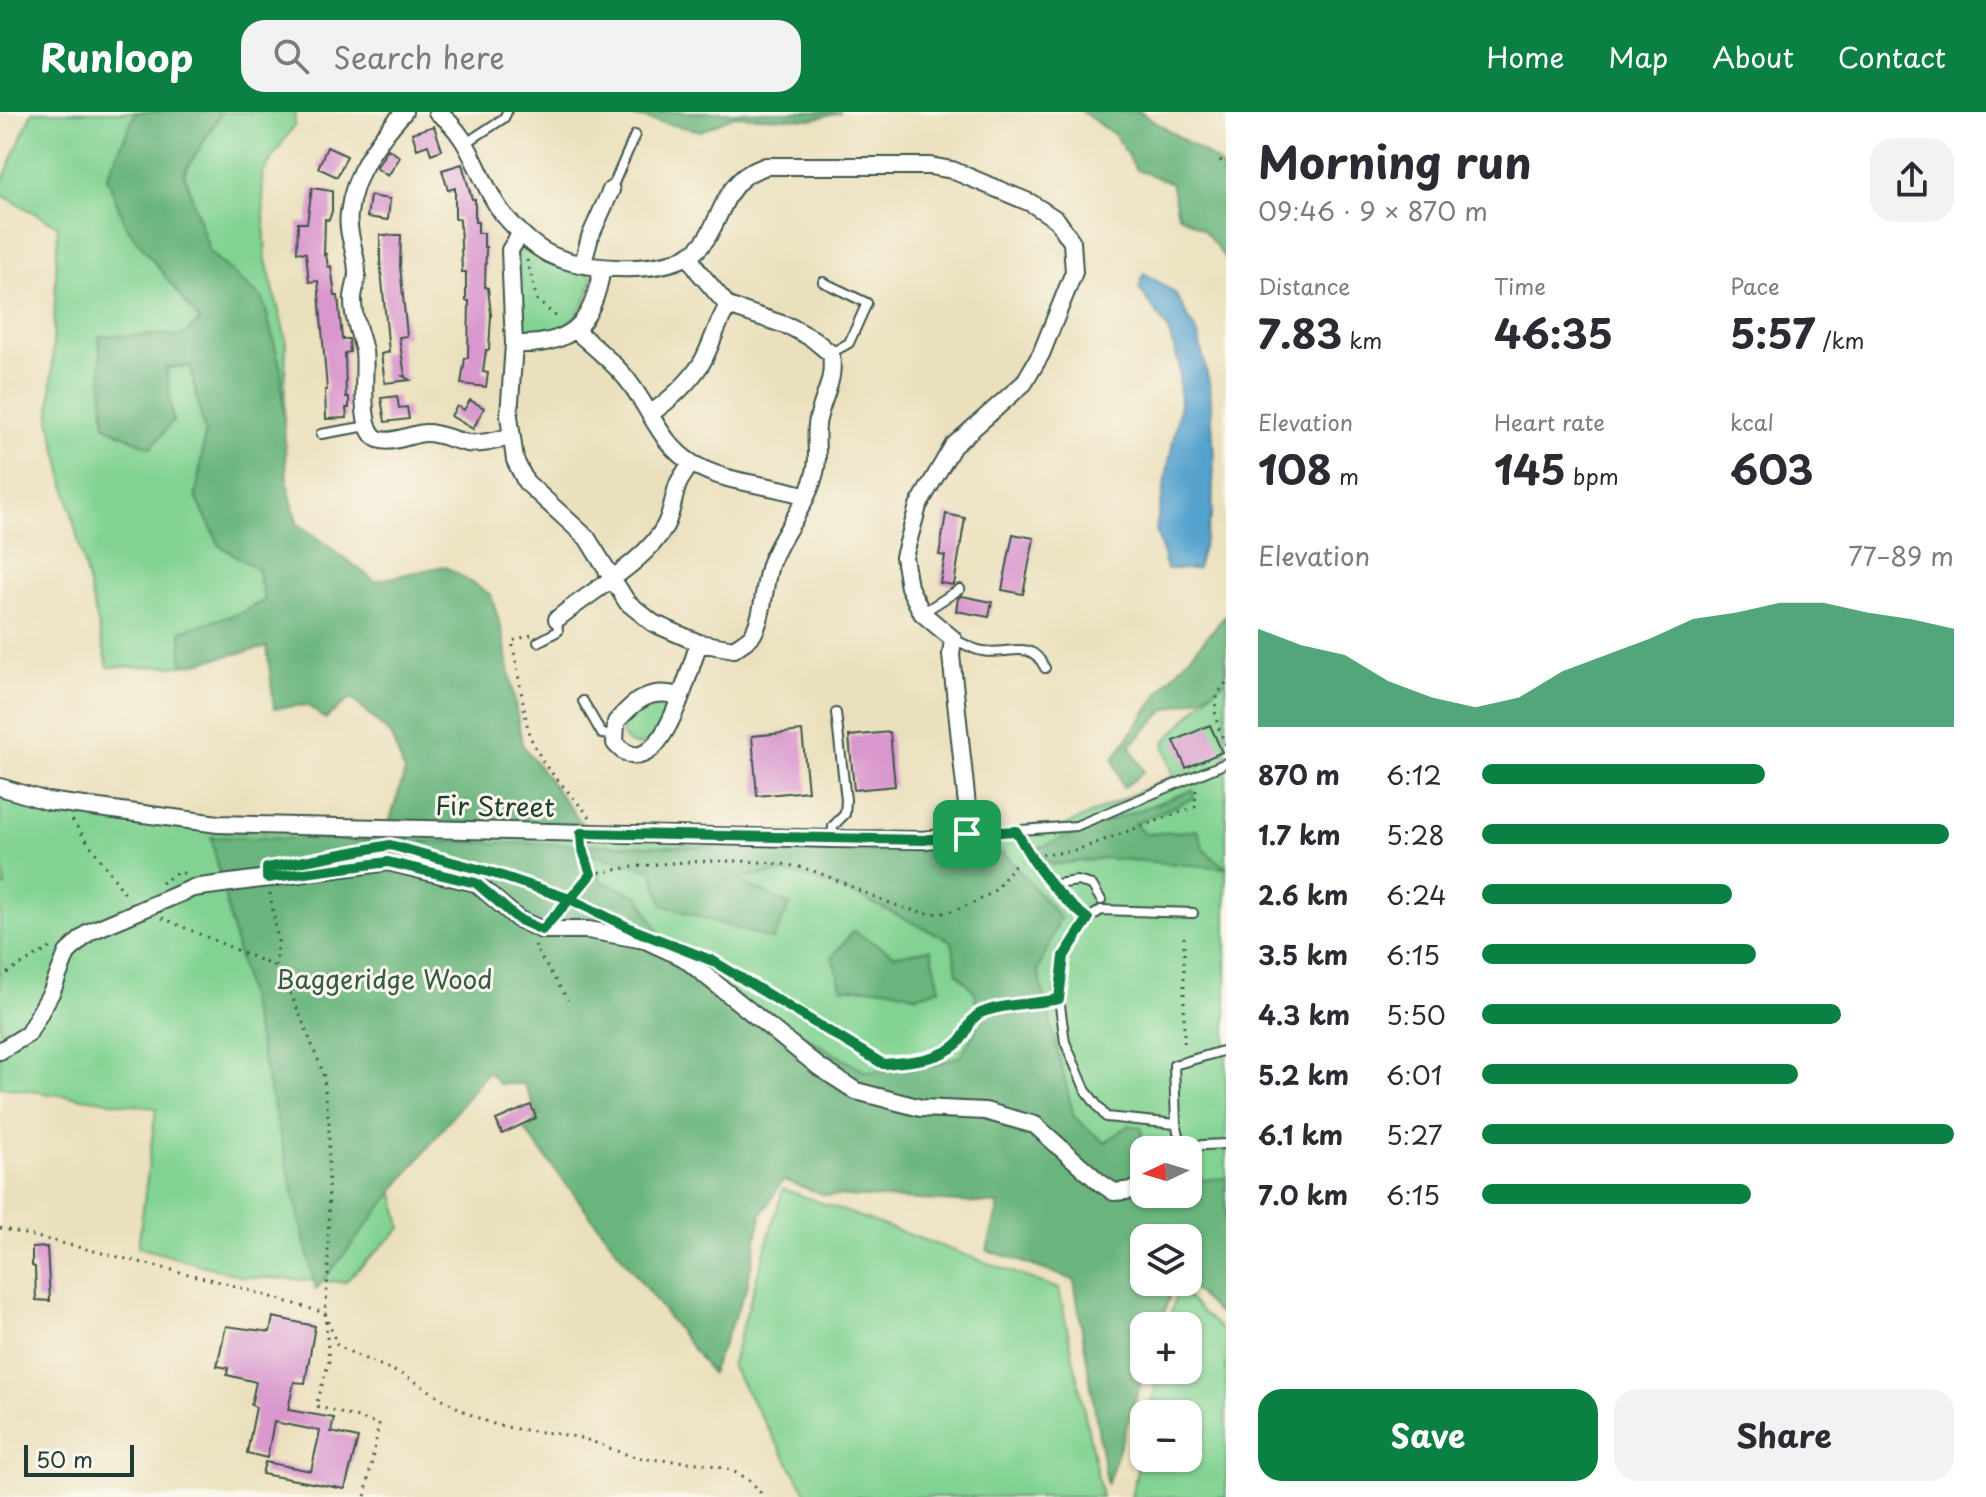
<!DOCTYPE html>
<html lang="en">
<head>
<meta charset="utf-8">
<style>
	:root { --surface:#fff; --page:#f2f2f3; --text:#2b2b33; --muted:#7c7c81; --accent:#0b8043 }
	body { margin:0; font-family:"Playpen Sans",sans-serif; background:var(--page); color:var(--text); height:100vh; display:flex; flex-direction:column; font-size:30px; white-space:nowrap }
	* { box-sizing:border-box; margin:0 }
	p { font-size:26px; color:var(--muted) }
	.icon { flex:none; width:44px; height:44px; fill:none; stroke:currentColor; stroke-width:2; stroke-linecap:round; stroke-linejoin:round }
	.map { position:relative; flex:1; overflow:hidden }
	.drawer { display:flex; flex-direction:column; background:var(--surface); width:760px }
	.drawer>* { flex:none }
	.needle { width:52px; rotate:266deg }
	.fabs { position:absolute; left:1130px; top:1024px; display:grid; gap:16px }
	.fabs a { display:grid; place-items:center; width:72px; height:72px; border-radius:16px; background:var(--surface); box-shadow:0 2px 6px #0004; font-size:40px }
	.scale { position:absolute; left:24px; bottom:20px; width:110px; box-sizing:border-box; padding-left:8px; border:4px solid #1f3d34; border-top:0; font-size:22px; line-height:28px; white-space:nowrap; color:#1f3d34; -webkit-text-stroke:6px #fbf7ec; paint-order:stroke }
	.pin { position:absolute; display:grid; place-items:center; width:68px; height:68px; color:#fff; margin:-34px; border-radius:16px; box-shadow:0 4px 12px #0006 }
	.round { display:grid; place-items:center; flex:none; width:84px; height:84px; border-radius:24px; background:var(--page) }
	.head { display:flex; align-items:center; justify-content:space-between; height:136px; padding:0 32px }
	h1 { font-size:44px; font-weight:700; line-height:60px }
	.stats { display:grid; grid-template-columns:repeat(3,1fr); gap:12px; height:136px; padding:8px 32px }
	.stats div { display:grid; align-content:center }
	.stats b { font-size:40px; font-weight:700 }
	.stats small { font-size:22px; font-weight:400 }
	.stats p { font-size:22px }
	.chart { height:224px; padding:16px 32px }
	.chart p { display:flex; justify-content:space-between }
	.chart svg { width:100%; height:144px; margin-top:8px; fill:var(--accent); opacity:.7 }
	.cta { display:flex; gap:16px; margin-top:auto; padding:16px 32px }
	.cta a { flex:1; height:92px; border-radius:24px; background:var(--accent); color:#fff; font-size:32px; font-weight:700; line-height:92px; text-align:center }
	.cta a+a { background:var(--page); color:var(--text) }
	ul { padding:0 32px; list-style:none; font-size:26px }
	li { display:grid; grid-template-columns:128px 96px 1fr; align-items:center; height:60px }
	li i { height:20px; border-radius:10px; background:var(--accent) }
	header { display:flex; align-items:center; gap:48px; box-sizing:border-box; height:112px; padding:0 40px; background:var(--accent); color:#fff }
	header strong { font-size:38px }
	nav { display:flex; gap:44px; margin-inline-start:auto; font-size:28px }
	.search { width:560px; height:72px; background:var(--page); display:flex; align-items:center; gap:20px; box-sizing:border-box; padding:0 28px; border-radius:24px; color:var(--muted); font-size:30px }
	main { display:flex; flex:1; min-height:0 }
	.map>svg:first-child { display:block }
	.green { fill:#82d393; stroke:#508864; stroke-width:2; fill-rule:evenodd }
	.forest { fill:#69b57d; stroke:#447958; stroke-width:2; fill-rule:evenodd }
	.water { fill:#55a2ce; stroke:#3a7081; stroke-width:2 }
	.building { fill:#d997ce }
	.lines { fill:none; stroke-linecap:round; stroke-linejoin:round }
	.service-casing { stroke:#3e5549; stroke-width:12 }
	.minor-casing { stroke:#3e5549; stroke-width:20 }
	.path { stroke:#3e5549; stroke-width:3; stroke-dasharray:2 6; stroke-linecap:butt }
	.service { stroke:#fff; stroke-width:8 }
	.minor { stroke:#fff; stroke-width:16 }
	.route-casing { stroke:#fff; stroke-width:16 }
	.route { stroke:#0b8043; stroke-width:10 }
	.labels { text-anchor:middle; stroke-width:6; stroke-linejoin:round; paint-order:stroke }
	.street-label { font-size:26px; fill:#1f3d34; stroke:#fbf7ec }
	.park-label { font-size:26px; fill:#335b47; stroke:#fbf7ec }
</style>
</head>
<body>
<header>
<strong>Runloop</strong>
<div class="search"><svg class="icon" aria-label="search" viewBox="0 0 24 24"><circle cx="10" cy="10" r="6"/><path d="M15 15l6 6"/></svg>Search here</div>
<nav><a>Home</a><a>Map</a><a>About</a><a>Contact</a></nav>
</header>
<main>
<div class="map">
<svg width="1226" height="1385" viewBox="0 0 1226 1385">
	<rect width="100%" height="100%" fill="#fbf7ec"/>
	<filter id="ink" filterUnits="userSpaceOnUse"><feTurbulence type="fractalNoise" baseFrequency=".0125" numOctaves="2"/><feDisplacementMap in="SourceGraphic" scale="16" xChannelSelector="R" yChannelSelector="G"/><feConvolveMatrix kernelMatrix="1 2 1 2 8 2 1 2 1" color-interpolation-filters="sRGB"/></filter>
	<filter id="wash" filterUnits="userSpaceOnUse"><feTurbulence type="fractalNoise" baseFrequency=".006" numOctaves="4" result="noise"/><feDisplacementMap in="SourceGraphic" scale="32" xChannelSelector="R" yChannelSelector="G"/><feGaussianBlur stdDeviation="1.8" result="paint"/><feColorMatrix in="noise" values="0 0 0 0 0 0 0 0 0 0 0 0 0 0 0 0 0 1.4 0 .05"/><feComposite in="paint" operator="in"/></filter>
	<g filter="url(#wash)">
		<rect width="100%" height="100%" fill="#ebe0bd"/>
		<path class="green" d="M32,0H136L107,65L126,114L200,209L183,223L100,225L173,309L166,255L190,254L205,322L196,385L220,434L257,456L265,488L243,500L181,519L182,554L108,555L50,309L58,114L0,82V75Z
			M222,0H295V12L262,62L266,148L286,227L284,313L281,258L263,187L210,141L184,61Z
			M527,136L586,159L592,165C592,194 555,237 523,221L519,212L516,146L520,139Z
			M1226,564V1099L1145,1112L501,890L392,1071L401,1116L345,1170L244,1165L138,1135L156,996L0,975V775L5,774L0,740V684L219,720L1049,721L1173,664L1164,631ZM1144,1038H1188V1082H1144Z
			M654,586L664,587C674,606 658,620 644,633C629,635 619,627 622,611Z
			M783,1077L1059,1177L1102,1385H809L731,1254Z
			M1177,1176L1226,1222V1385H1131L1144,1326V1346H1188V1302H1149L1159,1258H1188V1214H1168Z"/>
		<path class="forest" d="M136,0H222L184,61L210,141L263,187L281,258L287,370L297,411L375,469L444,454L491,483L503,523L522,632L582,712L399,713L390,708L405,660L390,622L351,586L325,607L307,593L274,596L267,535L182,554L181,519L243,500L265,488L257,457L220,434L196,385L205,322L190,254L166,256L173,309L151,336L105,314L99,224L183,223L200,209L126,114L107,65Z
			M612,0H841L812,7L734,4L701,19Z
			M1082,0H1140L1215,48L1226,60V148L1205,119L1178,102L1171,71L1136,57L1115,23Z
			M1226,503V569L1201,586L1165,598L1130,634L1144,660L1123,676L1113,647L1165,573Z
			M1193,678L1194,686L1134,712L1146,722L1198,718L1204,738L1226,756L1105,746L1052,753L1032,738Z
			M211,725L1004,741L1060,806L1038,859L1074,1005L1105,1031L1129,1013L1142,1016L1144,1082H1188V1069L1226,1066V1209L1186,1170H1188V1126H1144V1170H1174L1160,1214H1144L1145,1258L1107,1373L1074,1168L987,1138L999,1092L825,1083L783,1068L761,1104L747,1175L711,1261L525,1018L539,1005L524,972H499L488,959L316,1178ZM587,741L652,758L663,793L773,828L790,793L738,768C753,765 772,759 787,761C846,772 898,806 952,829L957,861L975,880L977,915L961,944L927,956L866,960L673,847L639,784L602,770Z
			M853,819L895,843L931,837L940,876L917,884L887,876H842L832,845Z"/>
		<path class="water" d="M1144,161L1175,181L1198,223L1210,275L1214,344L1212,402L1197,457H1167L1156,417L1180,293L1179,251L1167,216L1139,176Z"/>
		<g id="blocks">
			<path class="building" d="M434,14L442,38L431,42L428,33L417,37L412,21Z
				M327,35L347,44L337,65L318,56Z
				M388,37L400,45L388,64L376,56Z
				M462,52L472,87H475V110H478V121H484V135H486L485,175L488,176L491,203L489,238H486L483,260L488,261L486,275L461,272L465,246H468L469,189H466V160H462L460,107H455V76L448,78L442,58Z
				M312,76L332,79V99L329,108L325,107L324,143L326,142L328,155L331,154L335,184H338L342,227H349L350,240L345,241L346,285H349V296H346L347,306L326,307L325,278H327L318,169L309,170L306,141L297,140L298,111H307Z
				M370,84L390,87L388,108L367,105Z
				M380,123H401L400,154L407,224L399,225L405,264H403L410,268L385,271L381,242L389,240L380,148Z
				M397,284L399,296L407,295L409,307L385,310L381,286Z
				M470,288L484,296L473,317L451,304L457,294L464,298Z
				M946,402L965,406L954,473L940,471L945,444L939,443Z
				M1013,422L1034,426L1023,482L1002,478Z
				M962,484L992,490L989,505L956,499L958,486Z
				M1210,613L1222,640L1186,656L1174,629Z
				M802,619L808,679L757,684L752,624Z
				M890,620L895,674L854,678L849,624Z
				M531,993L536,1006L502,1022L496,1008Z
				M47,1135L50,1189L36,1188L35,1155L32,1154V1136Z
				M273,1205L315,1214L305,1271L294,1270L288,1298L334,1306L331,1320L358,1326L345,1377L262,1362L265,1350L311,1359L320,1319L274,1310L267,1346L247,1341L256,1295L251,1293L256,1270L227,1263L228,1256L217,1254L226,1214L270,1220Z"/>
		</g>
	</g>
	<g filter="url(#ink)">
		<use href="#blocks" fill-opacity="0" stroke="#3e5549" stroke-width="2"/>
		<g class="lines">
			<defs>
				<path id="service" d="M466,31L504,6L507,0
					M611,78L635,23
					M823,170L867,191L849,231L831,241
					M321,322L368,314
					M922,501L960,477
					M953,527C963,531 973,538 983,539C1009,544 1030,525 1045,556
					M538,530L558,519L557,507
					M583,589L602,622L613,623
					M1016,719C1036,756 1055,782 1088,807
					M992,720L1076,714L1226,651
					M832,727L833,714L845,702L846,688L836,601
					M1051,773L1077,769L1092,773L1101,788
					M1226,938L1174,953L1176,1012L1182,1034L1226,1032
					M1176,1012L1106,1005L1086,979L1065,930L1058,879L1064,844L1088,807L1101,798L1193,801"/>
				<path id="minor" d="M404,0C377,30 354,60 349,101C346,122 357,140 357,161C357,169 354,177 353,185C352,205 360,220 364,239C367,259 357,317 378,327C392,333 412,321 426,321C441,321 454,329 468,331C481,333 497,328 510,325
					M437,0C473,25 478,70 503,102C515,116 533,134 549,142C584,159 653,162 688,144C717,129 718,85 744,65C749,60 759,57 766,54H930L952,58L1031,91L1057,108L1072,130L1074,160L1041,242L1024,271L953,334L918,394L904,445L909,475L922,501L953,527L951,543L967,693V722
					M521,121L510,138L514,232L509,304L515,348L526,370L587,426L627,490L653,511L699,531L734,537C740,532 749,528 753,522C765,501 763,472 771,450C784,418 809,391 816,356C819,340 814,323 818,307C824,281 835,269 831,242L813,227L791,215L728,194L698,159L689,144
					M583,151L590,125L611,78
					M575,218C592,233 611,248 625,265C649,293 660,333 693,352C730,373 768,371 806,384
					M514,232C572,234 593,212 602,156
					M650,302C670,288 687,273 701,252C712,234 716,212 728,194
					M557,507C589,480 646,450 665,414C672,401 673,386 678,372C681,365 687,358 691,351
					M679,584C650,576 635,588 616,610L615,631C659,683 689,557 699,531
					M0,675L47,689L218,712L832,727L924,728L992,720
					M0,939L28,922L52,879L67,841L89,820L193,776L388,750L476,771L518,807L542,818H588L645,828L684,846L819,955L856,979L921,996L985,999L1035,1013L1099,1070L1114,1080L1144,1077
					M1179,1038L1182,1034"/>
			</defs>
			<use href="#service" class="service-casing"/>
			<use href="#minor" class="minor-casing"/>
			<path class="path" d="M1220,48L1226,54
				M527,148L537,188L560,208
				M531,523L512,529L529,623L544,652L591,706
				M1226,571C1208,590 1216,613 1226,633
				M72,708L128,786
				M582,735L591,762
				M1042,742L1071,740L1195,695L1196,676
				M488,760L570,787L608,806
				M161,771L177,761H187
				M270,781L278,829L276,855L295,891L323,960L329,1011L328,1165L325,1201L337,1233C361,1247 389,1255 414,1269C440,1285 464,1302 494,1312C521,1320 555,1319 584,1327C605,1333 626,1345 648,1347C686,1351 742,1347 763,1385
				M555,804C564,793 580,769 591,763C595,760 604,760 609,759C660,749 753,744 803,756C844,766 906,809 948,800C962,796 986,787 997,776C1008,765 1005,759 1020,749
				M162,806L276,855
				M1184,825V932
				M536,833L535,836L568,888
				M715,850L883,952C907,950 942,948 959,929C968,919 968,908 982,901C997,892 1031,893 1049,889
				M0,865L52,835
				M0,1116L225,1171L325,1201L329,1249L316,1294L379,1312L365,1385"/>
			<use href="#service" class="service"/>
			<use href="#minor" class="minor"/>
		</g>
	</g>
	<g class="lines" filter="url(#ink)">
		<defs>
			<path id="route" d="M967,722L924,728L581,721L582,735L591,762L570,787L496,762L390,733L267,756V766L388,750L476,771L518,807L542,818L570,787L634,818L713,849L883,952C907,950 948,948 963,925C970,914 971,903 986,899C1009,891 1036,892 1059,887L1064,844L1088,807C1055,782 1036,756 1016,719L967,722"/>
		</defs>
		<use href="#route" class="route-casing"/>
		<use href="#route" class="route"/>
	</g>
	<g class="labels">
		<g class="street-label">
			<text transform="translate(495 695) rotate(1)" y="9">Fir Street</text>
		</g>
		<g class="park-label">
			<text x="384" y="877">Baggeridge Wood</text>
		</g>
	</g>
</svg>
<div class="fabs">
<a><svg class="needle" viewBox="-14 -14 28 28"><path d="M0-13l5 13h-10z" fill="#e53935"/><path d="M0 13l5-13h-10z" fill="#7c7c81"/></svg></a>
<a><svg class="icon" aria-label="layers" viewBox="0 0 24 24"><path d="M12 4l9 5-9 5-9-5zM3 14l9 5 9-5"/></svg></a>
<a>+</a>
<a>−</a>
</div>
<div class="scale">50 m</div>
<div class="pin" style="left:967px;top:722px;background:#1e9e55"><svg class="icon" aria-label="arrive" viewBox="0 0 24 24"><path d="M6 21V4h12l-3 4 3 4H6"/></svg></div>
</div>
<section class="drawer">
<div class="head"><div><h1>Morning run</h1><p>09:46 · 9 × 870 m</p></div><a class="round"><svg class="icon" aria-label="share" viewBox="0 0 24 24"><path d="M12 15V3M7 8l5-5 5 5M5 13v7h14v-7"/></svg></a></div>
<div class="stats">
<div><p>Distance</p><b>7.83<small> km</small></b></div>
<div><p>Time</p><b>46:35</b></div>
<div><p>Pace</p><b>5:57<small> /km</small></b></div>
</div>
<div class="stats">
<div><p>Elevation</p><b>108<small> m</small></b></div>
<div><p>Heart rate</p><b>145<small> bpm</small></b></div>
<div><p>kcal</p><b>603</b></div>
</div>
<div class="chart"><p><span>Elevation</span>77–89 m</p>
<svg viewBox="0 0 160 44" preserveAspectRatio="none"><path d="M0 44V14L10 19L20 22L30 30L40 35L50 38L60 35L70 27L80 22L90 17L100 11L110 9L120 6L130 6L140 9L150 11L160 14V44z"/></svg>
</div>
<ul>
<li><b>870 m</b>6:12<i style="width:60%"></i></li>
<li><b>1.7 km</b>5:28<i style="width:99%"></i></li>
<li><b>2.6 km</b>6:24<i style="width:53%"></i></li>
<li><b>3.5 km</b>6:15<i style="width:58%"></i></li>
<li><b>4.3 km</b>5:50<i style="width:76%"></i></li>
<li><b>5.2 km</b>6:01<i style="width:67%"></i></li>
<li><b>6.1 km</b>5:27<i style="width:100%"></i></li>
<li><b>7.0 km</b>6:15<i style="width:57%"></i></li>
</ul>
<div class="cta"><a>Save</a><a>Share</a></div>
</section>
</main>
</body>
</html>
